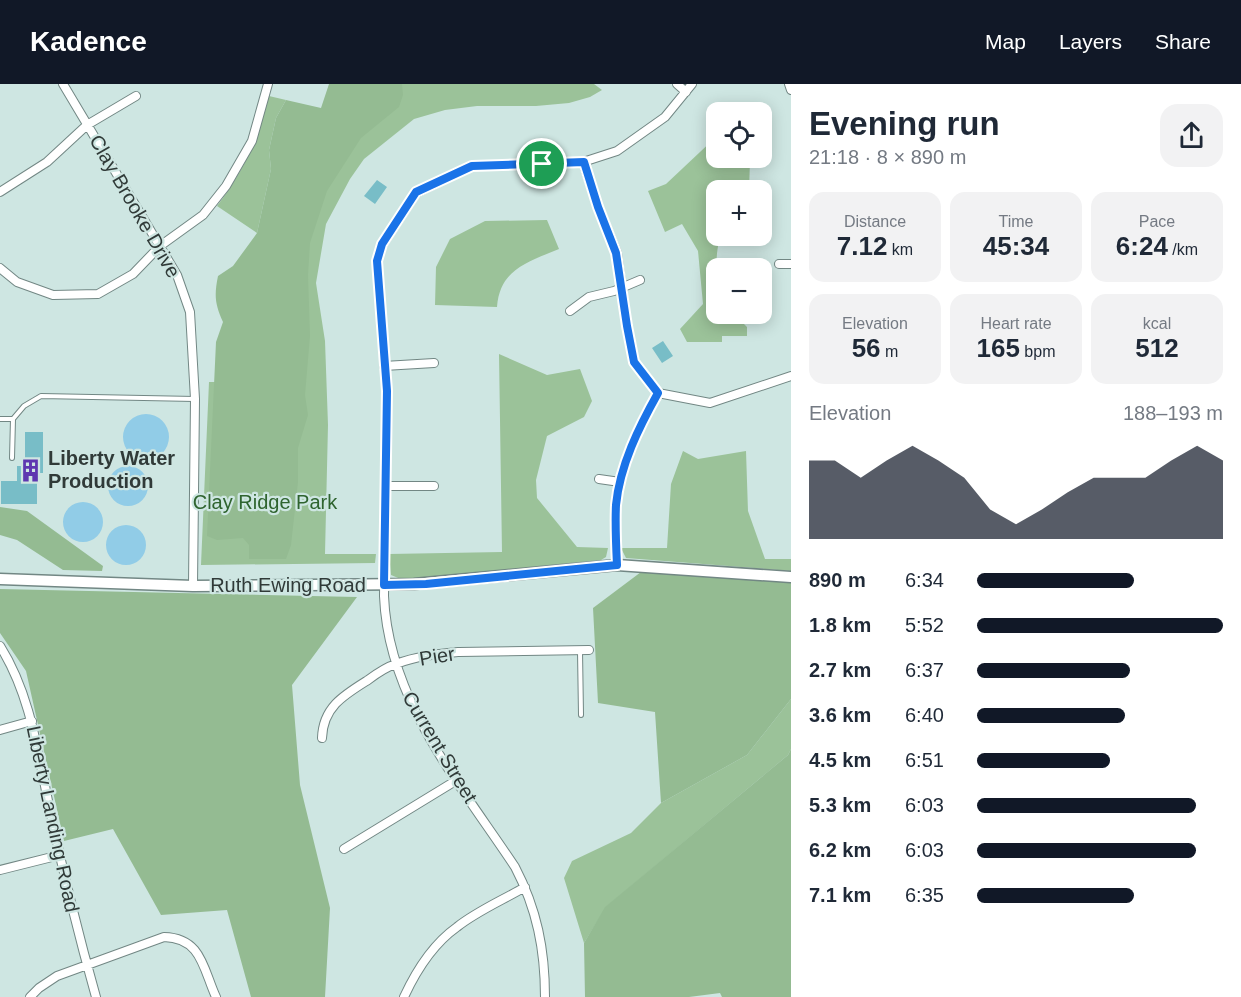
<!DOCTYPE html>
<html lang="en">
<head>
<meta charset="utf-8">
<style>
	:root { --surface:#fff; --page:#f2f2f3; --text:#1f2937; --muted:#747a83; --accent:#111827 }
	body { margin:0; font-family:Arial,sans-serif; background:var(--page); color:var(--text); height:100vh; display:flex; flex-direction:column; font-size:22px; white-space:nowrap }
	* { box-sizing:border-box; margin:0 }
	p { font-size:20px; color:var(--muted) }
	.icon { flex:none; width:33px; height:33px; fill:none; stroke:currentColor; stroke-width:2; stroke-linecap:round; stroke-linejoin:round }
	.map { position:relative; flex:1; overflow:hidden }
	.panel { display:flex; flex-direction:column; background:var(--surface); width:450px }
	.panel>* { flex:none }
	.fabs { position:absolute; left:706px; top:18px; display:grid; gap:12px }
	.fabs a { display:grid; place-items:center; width:66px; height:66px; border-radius:12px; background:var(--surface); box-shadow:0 3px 15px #0003; font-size:30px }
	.pin { position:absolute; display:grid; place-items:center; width:51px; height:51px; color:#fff; margin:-26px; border:3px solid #fff; border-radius:50%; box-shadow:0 2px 6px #0007 }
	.round { display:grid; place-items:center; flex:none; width:63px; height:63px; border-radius:18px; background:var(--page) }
	.summary { display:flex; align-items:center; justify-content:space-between; height:102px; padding:0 18px }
	h1 { font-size:33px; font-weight:800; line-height:45px }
	.metrics { display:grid; grid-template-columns:repeat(3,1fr); gap:9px; height:102px; padding:6px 18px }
	.metrics div { display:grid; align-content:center; border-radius:15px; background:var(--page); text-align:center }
	.metrics b { font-size:26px; font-weight:800 }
	.metrics small { font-size:16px; font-weight:400 }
	.metrics p { font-size:16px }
	.chart { height:168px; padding:12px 18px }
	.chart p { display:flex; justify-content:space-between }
	.chart svg { width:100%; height:108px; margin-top:6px; fill:var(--accent); opacity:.7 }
	ul { padding:0 18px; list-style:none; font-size:20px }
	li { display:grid; grid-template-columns:96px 72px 1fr; align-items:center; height:45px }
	li i { height:15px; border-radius:8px; background:var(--accent) }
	header { display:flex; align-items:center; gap:36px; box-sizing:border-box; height:84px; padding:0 30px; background:var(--accent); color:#fff }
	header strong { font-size:28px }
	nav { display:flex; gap:33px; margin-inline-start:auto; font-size:21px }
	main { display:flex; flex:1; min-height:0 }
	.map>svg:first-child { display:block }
	.green { fill:#9bc299 }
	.forest { fill:#94bb92 }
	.water { fill:#91cce7 }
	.building { fill:#78bdc7 }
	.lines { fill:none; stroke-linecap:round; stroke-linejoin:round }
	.lane-casing { stroke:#728784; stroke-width:6 }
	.street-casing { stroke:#728784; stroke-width:10 }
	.secondary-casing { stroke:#728784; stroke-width:13 }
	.lane { stroke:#fff; stroke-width:4 }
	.street { stroke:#fff; stroke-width:8 }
	.secondary { stroke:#fff; stroke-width:10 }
	.route-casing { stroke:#fff; stroke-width:12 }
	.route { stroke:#1a73e8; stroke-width:8 }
	.labels { text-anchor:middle; stroke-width:4.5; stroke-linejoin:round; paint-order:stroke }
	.street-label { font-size:20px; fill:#303a38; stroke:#cee6e2 }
	.poi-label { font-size:20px; font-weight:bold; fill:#303a38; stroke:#cee6e2; text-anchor:start }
	.park-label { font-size:20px; fill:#2f642f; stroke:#cee6e2 }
</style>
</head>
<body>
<header>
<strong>Kadence</strong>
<nav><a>Map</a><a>Layers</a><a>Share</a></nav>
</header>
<main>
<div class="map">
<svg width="791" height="913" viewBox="0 0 791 913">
	<rect width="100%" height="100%" fill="#cee6e2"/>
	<path class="green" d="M361,0H594L602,6L590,13L569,19L536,22H477L445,26L414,35L364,75L350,95L326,140L316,199L325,257L328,341L325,470H376L375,479L201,481L209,298H277L265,246Z
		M269,12L286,16L276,34L269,66L271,85L257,149L217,122C243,88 259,54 269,12Z
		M717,52V74H749L750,77L749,106H717V152H722C713,163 717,212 717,230H734L747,243V252H722V258H687L680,245L703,220L698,167L682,140L665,148L648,107L666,100Z
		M547,136L559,165C528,178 500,185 497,223L435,221L436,183L450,155L485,137Z
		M499,270L547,291L580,285L592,317L584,333L547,352L536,396L537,414L577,463L608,464L606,473L601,476L403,496L391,491L389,470L502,468Z
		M683,367L698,375L746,367L748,427L765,475H791V487L626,474L621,464H667L671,400Z
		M791,615V665L788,671L606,823L584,859L564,794L572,777L631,749L661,719L747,671Z"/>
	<path class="forest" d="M329,0H402L403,11L399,23L361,54L327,107L310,159L308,191L310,252L305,311L308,331L298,364V398L291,461L286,475H249V461L243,454L217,456L207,452L216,258L223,238C215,220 214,212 218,192L233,182L257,149L271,85L269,66L276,34L286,16L321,24Z
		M0,423L27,427L103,482L102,487L63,486L17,456L0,451Z
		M641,488L791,496V615L747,671L661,719L655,628L598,619L593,524Z
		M0,505L357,513L292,601L300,701L330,824L325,913H251L227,826L161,831L113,745L64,757L26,587L0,549Z
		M791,665V913H722L720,909L689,913H585L584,859L605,823L788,671Z"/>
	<path class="water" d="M123 353a23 23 0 1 1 46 0a23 23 0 1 1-46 0Z
		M108 402a20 20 0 1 1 40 0a20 20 0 1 1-40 0Z
		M63 438a20 20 0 1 1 40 0a20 20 0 1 1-40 0Z
		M106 461a20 20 0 1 1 40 0a20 20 0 1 1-40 0Z"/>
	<path class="building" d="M377,96L387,103L375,120L364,112Z
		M663,257L673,272L662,279L652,264Z
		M25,348H43V389H37V420H1V397H17V382H25Z"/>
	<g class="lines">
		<defs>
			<path id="lane" d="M0,335H13
				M12,374L13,335L24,322L41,312L195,315
				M580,567L581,631"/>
			<path id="street" d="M63,0L177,191L190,228L195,315L193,502
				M677,0L686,8
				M789,0L791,6
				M583,78L598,123L617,169L627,242L634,278L658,309L710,319L791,292
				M0,108L47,78L87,41L136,12
				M779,180H791
				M0,184L17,198L53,211L98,210L133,190L160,162L203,131L226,102L252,57L268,0
				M570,227L589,213L614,207L640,196
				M384,282L434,279
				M599,395L620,398
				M386,402H434
				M617,481C616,461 615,440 616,421C620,382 639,343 658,309
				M0,562C32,613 38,672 51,731C64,792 79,853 96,913
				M0,646L32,637
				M322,654C323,623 344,611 368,596C376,590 386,583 396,580C416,572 438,570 459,568L589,566
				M344,765L457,696
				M0,786L60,771
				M30,913L39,904L57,892L164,853C202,854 203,885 216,913
				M404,913C416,887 433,860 457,843C477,827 503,816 525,803
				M545,913C545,866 537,825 515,783C460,700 388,616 384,512L387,307L377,177L382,161L416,109L472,82L583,78L617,67L665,33L692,0"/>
			<path id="secondary" d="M0,495L193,502L414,500L617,481L791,493"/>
		</defs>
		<use href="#lane" class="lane-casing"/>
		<use href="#street" class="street-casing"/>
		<use href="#secondary" class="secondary-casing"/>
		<use href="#lane" class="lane"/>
		<use href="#street" class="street"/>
		<use href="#secondary" class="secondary"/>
	</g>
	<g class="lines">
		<defs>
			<path id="route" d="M584,78L598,123L616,169L627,242L634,278L658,309C639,343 620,381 616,421C615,440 616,461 617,481L426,500L384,501L387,307L377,177L382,160L416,108L472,82Z"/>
		</defs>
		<use href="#route" class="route-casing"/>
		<use href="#route" class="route"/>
	</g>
	<defs>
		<symbol id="building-bare" viewBox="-9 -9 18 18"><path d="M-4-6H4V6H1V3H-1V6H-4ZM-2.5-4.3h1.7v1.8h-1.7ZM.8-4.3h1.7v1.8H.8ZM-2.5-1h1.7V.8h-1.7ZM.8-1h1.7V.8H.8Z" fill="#5e37b0" stroke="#cee6e2" stroke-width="2.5" paint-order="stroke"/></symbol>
	</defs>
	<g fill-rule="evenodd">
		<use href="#building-bare" x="14" y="370" width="33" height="33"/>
	</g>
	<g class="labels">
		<g class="street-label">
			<text transform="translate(135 122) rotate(60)" y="7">Clay Brooke Drive</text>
			<text x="288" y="508">Ruth Ewing Road</text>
			<text transform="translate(437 572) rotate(-9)" y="7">Pier</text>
			<text transform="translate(440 663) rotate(59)" y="7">Current Street</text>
			<text transform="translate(53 735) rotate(78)" y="7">Liberty Landing Road</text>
		</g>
		<g class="poi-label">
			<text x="48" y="381">Liberty Water<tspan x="48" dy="23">Production</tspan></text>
		</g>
		<g class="park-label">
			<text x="265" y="425">Clay Ridge Park</text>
		</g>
	</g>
</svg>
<div class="fabs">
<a><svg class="icon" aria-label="locate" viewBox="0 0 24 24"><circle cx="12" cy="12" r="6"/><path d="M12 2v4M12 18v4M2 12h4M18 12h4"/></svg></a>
<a>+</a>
<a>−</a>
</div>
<div class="pin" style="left:542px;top:80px;background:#1e9e55"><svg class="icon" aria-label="arrive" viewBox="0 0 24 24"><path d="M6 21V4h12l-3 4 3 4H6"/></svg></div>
</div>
<section class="panel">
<div class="summary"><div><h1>Evening run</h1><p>21:18 · 8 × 890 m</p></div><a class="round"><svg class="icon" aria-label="share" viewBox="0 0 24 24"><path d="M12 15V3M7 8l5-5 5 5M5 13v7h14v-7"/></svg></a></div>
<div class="metrics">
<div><p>Distance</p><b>7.12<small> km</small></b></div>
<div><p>Time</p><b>45:34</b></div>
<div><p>Pace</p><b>6:24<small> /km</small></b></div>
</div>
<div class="metrics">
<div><p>Elevation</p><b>56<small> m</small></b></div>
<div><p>Heart rate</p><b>165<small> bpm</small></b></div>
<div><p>kcal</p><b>512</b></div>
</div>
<div class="chart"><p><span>Elevation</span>188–193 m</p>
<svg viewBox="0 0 160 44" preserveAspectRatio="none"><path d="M0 44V12L10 12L20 19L30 12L40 6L50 12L60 19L70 32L80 38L90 32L100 25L110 19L120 19L130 19L140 12L150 6L160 12V44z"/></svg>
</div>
<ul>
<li><b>890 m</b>6:34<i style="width:64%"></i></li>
<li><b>1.8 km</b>5:52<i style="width:100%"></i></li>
<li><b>2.7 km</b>6:37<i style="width:62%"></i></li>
<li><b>3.6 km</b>6:40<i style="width:60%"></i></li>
<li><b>4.5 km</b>6:51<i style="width:54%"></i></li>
<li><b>5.3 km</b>6:03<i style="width:89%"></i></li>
<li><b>6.2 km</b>6:03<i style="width:89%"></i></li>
<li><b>7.1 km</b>6:35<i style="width:64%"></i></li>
</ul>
</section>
</main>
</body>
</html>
